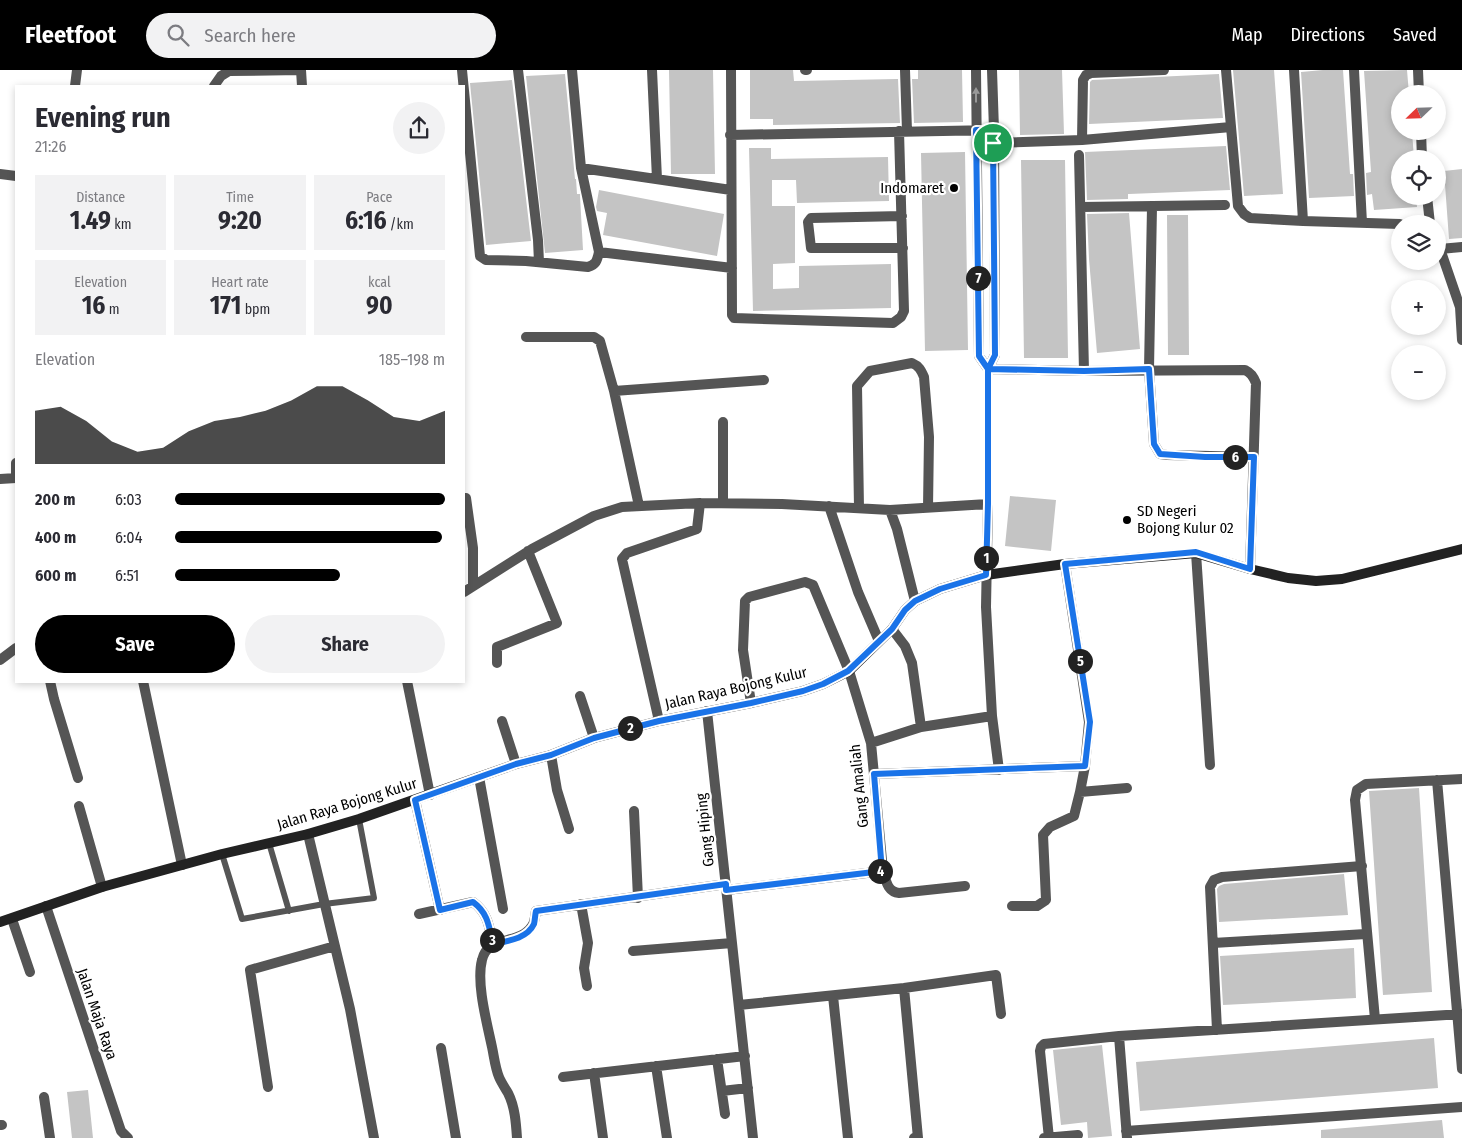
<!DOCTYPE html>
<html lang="en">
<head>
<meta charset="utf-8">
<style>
	:root { --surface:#fff; --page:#f2f2f3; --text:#2b2b33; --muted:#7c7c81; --accent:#000 }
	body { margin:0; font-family:"Fira Sans Condensed",sans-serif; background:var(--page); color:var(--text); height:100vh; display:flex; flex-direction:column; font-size:19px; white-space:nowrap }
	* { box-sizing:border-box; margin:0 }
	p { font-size:16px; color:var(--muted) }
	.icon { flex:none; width:28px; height:28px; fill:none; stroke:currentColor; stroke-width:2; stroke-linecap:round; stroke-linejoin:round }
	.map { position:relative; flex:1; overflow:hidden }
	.sheet { position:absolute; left:15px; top:15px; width:450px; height:598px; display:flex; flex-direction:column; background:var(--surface); border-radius:0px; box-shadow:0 2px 8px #0003 }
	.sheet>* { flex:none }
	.needle { width:32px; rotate:247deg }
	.controls { position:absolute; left:1391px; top:15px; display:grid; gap:10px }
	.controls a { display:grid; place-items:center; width:55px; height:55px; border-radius:50%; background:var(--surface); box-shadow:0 2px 8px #0003; font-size:25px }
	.pin { position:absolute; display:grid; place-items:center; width:42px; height:42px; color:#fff; margin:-21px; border:2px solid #fff; border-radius:50%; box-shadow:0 1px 5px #0007 }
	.km { position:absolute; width:25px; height:25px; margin:-12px; border-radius:50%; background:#222; color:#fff; font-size:14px; line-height:25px; text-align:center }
	.round { display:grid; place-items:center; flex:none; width:52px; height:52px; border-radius:26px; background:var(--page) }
	.summary { display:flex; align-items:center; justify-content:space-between; height:85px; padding:0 20px }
	h1 { font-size:28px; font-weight:700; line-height:38px }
	.figures { display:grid; grid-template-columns:repeat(3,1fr); gap:8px; height:85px; padding:5px 20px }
	.figures div { display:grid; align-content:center; border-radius:0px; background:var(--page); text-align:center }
	.figures b { font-size:25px; font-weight:700 }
	.figures small { font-size:14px; font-weight:400 }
	.figures p { font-size:14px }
	.chart { height:140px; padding:10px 20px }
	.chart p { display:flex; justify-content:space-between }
	.chart svg { width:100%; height:90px; margin-top:5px; fill:var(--accent); opacity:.7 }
	.primary-button { display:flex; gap:10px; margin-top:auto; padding:10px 20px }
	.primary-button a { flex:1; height:58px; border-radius:30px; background:var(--accent); color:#fff; font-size:20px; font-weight:700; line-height:58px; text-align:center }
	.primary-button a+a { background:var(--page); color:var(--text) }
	ul { padding:0 20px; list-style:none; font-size:16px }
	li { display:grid; grid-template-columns:80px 60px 1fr; align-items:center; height:38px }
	li i { height:12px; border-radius:6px; background:var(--accent) }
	header { display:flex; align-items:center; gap:30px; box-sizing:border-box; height:70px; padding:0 25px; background:var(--accent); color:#fff }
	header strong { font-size:24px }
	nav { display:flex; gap:28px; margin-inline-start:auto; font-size:18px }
	.search { width:350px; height:45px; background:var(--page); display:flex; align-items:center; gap:12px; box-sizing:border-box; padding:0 18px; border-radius:28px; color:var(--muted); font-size:19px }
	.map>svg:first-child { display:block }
	.building { fill:#c4c4c4 }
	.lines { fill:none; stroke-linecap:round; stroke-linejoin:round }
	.service { stroke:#555; stroke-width:6 }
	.minor { stroke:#555; stroke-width:10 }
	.secondary { stroke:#222; stroke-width:10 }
	.oneway { fill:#999 }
	.route-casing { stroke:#fff; stroke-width:10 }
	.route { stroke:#1a73e8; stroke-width:6 }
	.poi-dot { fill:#000; stroke:#fff; stroke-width:2 }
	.labels { text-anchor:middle; stroke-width:4.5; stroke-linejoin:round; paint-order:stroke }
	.poi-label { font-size:15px; fill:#000; stroke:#fff; text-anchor:end }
	.street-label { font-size:15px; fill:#000; stroke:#fff }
</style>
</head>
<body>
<header>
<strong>Fleetfoot</strong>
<div class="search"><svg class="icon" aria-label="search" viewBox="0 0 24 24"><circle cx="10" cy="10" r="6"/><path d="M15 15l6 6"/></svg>Search here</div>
<nav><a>Map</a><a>Directions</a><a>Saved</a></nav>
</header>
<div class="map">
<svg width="1462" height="1068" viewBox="0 0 1462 1068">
	<rect width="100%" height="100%" fill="#fff"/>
	<path class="building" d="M669,0H713L715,104H671Z
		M750,0H793L794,11L898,9L900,53L773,55V49H750Z
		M918,0H962L963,52L914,53L912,9H918Z
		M1019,0H1062L1064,64L1020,65Z
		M1233,0H1274L1283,124L1244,126Z
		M1323,0H1343L1350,104H1353L1354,126L1309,128L1301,2Z
		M1407,0L1409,24H1400V61H1412L1414,89H1400V126H1416L1417,137L1374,140L1372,124L1367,125L1366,103L1371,102L1364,1Z
		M565,4L575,109H576L577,124H580V126L583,180L545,183L526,6Z
		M1219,4L1223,48L1089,54L1090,12L1092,10Z
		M512,10L531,171L486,175L470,13Z
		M1226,76L1230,120L1129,124H1128V129L1087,130L1085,82Z
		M749,78H771V89L888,87L889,131L797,133L796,110H772V136H795V193L773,194V219L799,218V196L891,194V238L753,241Z
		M965,82L968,280L925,281L921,83Z
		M1021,90H1065L1068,288H1024Z
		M1462,99V168L1449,169L1444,101Z
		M599,120L724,144L717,186L603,165L607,143L597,141L596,137Z
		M1129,143L1140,279L1097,283L1089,189L1087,144Z
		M1167,145H1188L1189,285H1168Z
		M1010,426L1056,430L1051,481L1005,476Z
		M1419,718L1432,922L1383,925L1369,721Z
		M1344,804L1348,845L1219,852L1217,819L1219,816L1224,814Z
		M1354,878L1356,928L1223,935L1220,886Z
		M1434,968L1438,1018L1140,1041L1136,992Z
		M1102,975L1112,1066L1088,1068L1087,1052L1061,1055L1053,980Z
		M88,1020L93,1068H72L67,1022Z
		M1442,1050L1444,1068H1321V1060Z"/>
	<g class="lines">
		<path class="service" d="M269,773L289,841
			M222,784L242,849L324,834L374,828L359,749"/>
		<path class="minor" d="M301,0L302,16
			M462,0L480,186L486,190L526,191L588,197C597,194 597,190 599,182
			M518,0L538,170L539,192
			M572,0L581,98L599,182L732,198
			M652,0L657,109
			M731,0L732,245L734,248L893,253L901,247L904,241L899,61
			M805,0H807
			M905,0L907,61
			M976,0L979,286L988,299
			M992,0L994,60L995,285L988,299V434L986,537L992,646L999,700
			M1226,0L1238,136L1244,144L1250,148L1303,151L1400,154
			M1294,0L1303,151
			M1354,0L1362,153
			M1418,0L1419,24
			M75,16L77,0
			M214,16L221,6L229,1L301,0
			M1421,61L1422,89
			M730,65L994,60
			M1082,70L1083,10L1086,5L1091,3L1164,0
			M993,73L1082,70L1231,57
			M1079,85L1084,301
			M581,98L731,120
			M0,104L16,106
			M1427,126L1430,154
			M1081,137L1225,135
			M1152,137L1149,299L1154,374L1160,384L1167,385L1254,387
			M902,146L811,148L808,152L811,178H903
			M1438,173L1460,237L1462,270
			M1440,179L1462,177
			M526,267H594L600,271L614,321L639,436
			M988,299L1084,301L1245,300C1251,303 1253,306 1256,313L1250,499
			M614,321L764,310
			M723,352V433
			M16,393V403
			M0,409L16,408
			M466,428L473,478V515
			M829,436L858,522L879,571
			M859,438L857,316L870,301L912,293C919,296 921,300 924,307L929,367L928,438
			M890,440L897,459L915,531
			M1196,483L1210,695
			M1065,494L1089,652L1085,696L1080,722
			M464,522L532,479L594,446L622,437L700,433L782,434L890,440L988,434
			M0,590L16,578
			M497,593V577L557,553L528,481
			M50,611L54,629L78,708
			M143,611L182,795
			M407,611L430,725
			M580,626L594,668
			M751,633L743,580L745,531L749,527L805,512L813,515L849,601L871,673L883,801C886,810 887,822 899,823L965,816
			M707,641L753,1068
			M502,651L516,694
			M659,651L622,489L627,483L697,459L700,433
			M921,657L992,646
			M871,673L921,657L912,593L905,576L892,559
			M551,685L557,720L569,759
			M874,704L1085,696
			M479,707L503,839
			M1437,710L1462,999
			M415,730L440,840
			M79,736L102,817
			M634,741L638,828
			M308,764L350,939L374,1068
			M727,820L883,801
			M581,834L588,873L584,898L587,916
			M46,836L121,1061L128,1068
			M1012,836H1037L1046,830L1043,765L1050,757L1074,746L1080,722L1127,718
			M419,844L473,832C488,843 489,856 493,874
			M12,849L30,902
			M1213,873L1366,864
			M633,881L732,873
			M904,918L918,1068H914
			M833,926L848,1068
			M739,935L904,918L996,905L1001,944
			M1375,949L1355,730L1357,720L1366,714L1462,709
			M1217,960L1210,817L1214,810L1222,807L1362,796
			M1119,966L1127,1068
			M441,978L456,1068
			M717,989L725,1044
			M656,996L667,1068
			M594,1003L603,1068
			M563,1007L745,986
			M268,1017L250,900L335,876
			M722,1021L748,1018
			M44,1027L50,1068
			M0,1055H2
			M1126,1061L1462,1037
			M517,1068C516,1053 515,1037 508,1023C505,1018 501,1012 499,1007C495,997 494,986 492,977C487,953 476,913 482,890C488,864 519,876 532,856C535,852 535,846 536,841L726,814
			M1044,1068L1078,1065
			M1049,1068L1040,981L1041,977L1044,974L1119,966L1462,944"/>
		<path class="secondary" d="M0,852L102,817L222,784L308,764L359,749L516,694L551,685L594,668L659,651L751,633L803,621L823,614L849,601L892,559L905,540L915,531L940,519L986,505L1065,494L1196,483L1250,499L1288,508L1316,511L1342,509L1462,479"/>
	</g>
	<defs><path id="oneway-solid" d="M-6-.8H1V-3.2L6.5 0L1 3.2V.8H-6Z" transform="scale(1.25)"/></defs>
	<use class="oneway" href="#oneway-solid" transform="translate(976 25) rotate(-90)"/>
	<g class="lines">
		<defs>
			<path id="route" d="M993,73L995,285L988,299V434L986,505L940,519L915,531L905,540L892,559L848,601L823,614L803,621L751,633L659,651L594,668L551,685L516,694L415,730L440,840L473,832C488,843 489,856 493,874C507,871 527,869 534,854C535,850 535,845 536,841L726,814V820L882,801L874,704L1085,696L1090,652L1065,494L1196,482L1250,499L1254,387H1205L1160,384L1154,374L1149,299L1084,301L988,299L979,286L976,60H994L993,73"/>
		</defs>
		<use href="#route" class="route-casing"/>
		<use href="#route" class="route"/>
	</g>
	<g class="poi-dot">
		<circle cx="954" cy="118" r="5"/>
		<circle cx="1127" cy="450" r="5"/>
	</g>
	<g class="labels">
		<g class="poi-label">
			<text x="944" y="123">Indomaret</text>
			<text x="1137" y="446" text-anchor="start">SD Negeri<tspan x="1137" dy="17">Bojong Kulur 02</tspan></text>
		</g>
		<g class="street-label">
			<text transform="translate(736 618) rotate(-13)" y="5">Jalan Raya Bojong Kulur</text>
			<text transform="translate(859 716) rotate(-96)" y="5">Gang Amaliah</text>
			<text transform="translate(347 734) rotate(-17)" y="5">Jalan Raya Bojong Kulur</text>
			<text transform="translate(705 760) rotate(-96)" y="5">Gang Hiping</text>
			<text transform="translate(97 944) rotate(71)" y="5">Jalan Maja Raya</text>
		</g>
	</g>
</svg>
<div class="controls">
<a><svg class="needle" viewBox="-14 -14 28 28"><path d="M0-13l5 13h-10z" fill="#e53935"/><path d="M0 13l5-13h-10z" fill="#7c7c81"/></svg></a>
<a><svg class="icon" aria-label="locate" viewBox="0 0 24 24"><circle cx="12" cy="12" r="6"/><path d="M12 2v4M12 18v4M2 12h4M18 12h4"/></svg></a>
<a><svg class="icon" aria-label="layers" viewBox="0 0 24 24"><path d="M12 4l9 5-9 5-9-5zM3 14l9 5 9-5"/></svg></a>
<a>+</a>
<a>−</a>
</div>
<div class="pin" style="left:993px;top:73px;background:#1e9e55"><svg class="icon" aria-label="arrive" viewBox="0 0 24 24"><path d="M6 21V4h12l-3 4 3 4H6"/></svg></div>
<b class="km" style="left:986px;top:488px">1</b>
<b class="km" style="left:630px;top:658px">2</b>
<b class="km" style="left:492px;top:870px">3</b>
<b class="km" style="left:880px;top:801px">4</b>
<b class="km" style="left:1080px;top:591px">5</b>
<b class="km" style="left:1235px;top:387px">6</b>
<b class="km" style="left:978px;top:208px">7</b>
<section class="sheet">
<div class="summary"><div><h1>Evening run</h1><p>21:26</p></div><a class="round"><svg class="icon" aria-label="share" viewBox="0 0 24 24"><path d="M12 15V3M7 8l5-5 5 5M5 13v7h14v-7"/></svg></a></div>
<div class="figures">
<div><p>Distance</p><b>1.49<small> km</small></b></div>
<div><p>Time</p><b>9:20</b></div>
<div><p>Pace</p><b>6:16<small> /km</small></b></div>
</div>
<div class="figures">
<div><p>Elevation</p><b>16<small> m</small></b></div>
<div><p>Heart rate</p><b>171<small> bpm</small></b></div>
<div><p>kcal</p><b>90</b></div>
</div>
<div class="chart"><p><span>Elevation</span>185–198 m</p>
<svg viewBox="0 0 160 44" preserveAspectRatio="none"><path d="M0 44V18L10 16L20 23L30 33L40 38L50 36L60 28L70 23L80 21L90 18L100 13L110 6L120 6L130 13L140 21L150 23L160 18V44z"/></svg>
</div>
<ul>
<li><b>200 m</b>6:03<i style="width:100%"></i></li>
<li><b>400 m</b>6:04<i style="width:99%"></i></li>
<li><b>600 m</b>6:51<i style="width:61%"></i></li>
</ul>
<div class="primary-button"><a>Save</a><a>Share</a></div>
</section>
</div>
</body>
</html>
